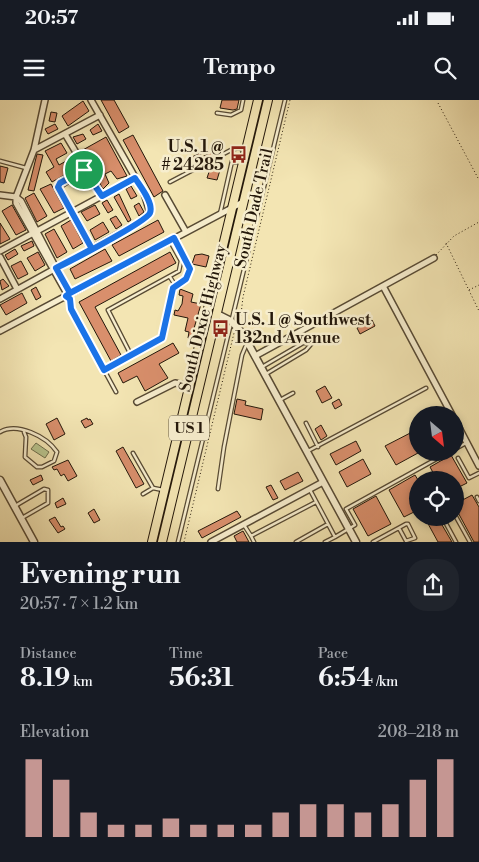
<!DOCTYPE html>
<html lang="en">
<head>
<meta charset="utf-8">
<style>
	:root { --surface:#171b24; --page:#20242c; --text:#f1f3f6; --muted:#9ea1a6; --accent:#c59692 }
	body { margin:0; font-family:"Libre Bodoni",serif; background:var(--page); color:var(--text); height:100vh; display:flex; flex-direction:column; font-size:19px; white-space:nowrap }
	* { box-sizing:border-box; margin:0 }
	p { font-size:16px; color:var(--muted) }
	.icon { flex:none; width:28px; height:28px; fill:none; stroke:currentColor; stroke-width:2; stroke-linecap:round; stroke-linejoin:round }
	.map { position:relative; height:442px; overflow:hidden }
	.details { display:flex; flex-direction:column; background:var(--surface); flex:1 }
	.details>* { flex:none }
	.needle { width:32px; rotate:152deg }
	.buttons { position:absolute; left:409px; top:306px; display:grid; gap:10px }
	.buttons a { display:grid; place-items:center; width:55px; height:55px; border-radius:50%; background:var(--surface); box-shadow:0 2px 8px #0003; font-size:25px }
	.pin { position:absolute; display:grid; place-items:center; width:42px; height:42px; color:#fff; margin:-21px; border:2px solid #fff; border-radius:50%; box-shadow:0 1px 5px #0007 }
	.round { display:grid; place-items:center; flex:none; width:52px; height:52px; border-radius:20px; background:var(--page) }
	.summary { display:flex; align-items:center; justify-content:space-between; height:85px; padding:0 20px }
	h1 { font-size:28px; font-weight:700; line-height:38px }
	.metrics { display:grid; grid-template-columns:repeat(3,1fr); gap:8px; height:85px; padding:5px 20px }
	.metrics div { display:grid; align-content:center }
	.metrics b { font-size:25px; font-weight:700 }
	.metrics small { font-size:14px; font-weight:400 }
	.metrics p { font-size:14px }
	.chart { height:140px; padding:10px 20px }
	.chart p { display:flex; justify-content:space-between }
	.chart svg { width:100%; height:90px; margin-top:5px; stroke:var(--accent); stroke-width:6 }
	.status { display:flex; justify-content:space-between; align-items:center; height:35px; padding:0 25px; background:var(--surface); direction:ltr }
	.status svg { height:14px; fill:currentColor }
	header { display:flex; justify-content:space-between; align-items:center; height:65px; padding:0 20px; background:var(--surface); font-size:22px; font-weight:700 }
	.map>svg:first-child { display:block }
	.green { fill:#b9c58e; stroke:#6e6e4c }
	.building { fill:#d98f6c; stroke:#23170a }
	.lines { fill:none; stroke-linecap:round; stroke-linejoin:round }
	.service-casing { stroke:#574a34; stroke-width:5 }
	.minor-casing { stroke:#574a34; stroke-width:8 }
	.tertiary-casing { stroke:#574a34; stroke-width:9 }
	.trunk-casing { stroke:#23170a; stroke-width:10 }
	.path { stroke:#23170a; stroke-width:1; stroke-dasharray:1 2.5; stroke-linecap:butt }
	.service { stroke:#f7eece; stroke-width:2.5 }
	.minor { stroke:#f7eece; stroke-width:5 }
	.tertiary { stroke:#f7eece; stroke-width:6 }
	.trunk { stroke:#f3e5b3; stroke-width:8 }
	.route-casing { stroke:#fff; stroke-width:10 }
	.route { stroke:#1a73e8; stroke-width:6 }
	.labels { text-anchor:middle; stroke-width:5; stroke-linejoin:round; paint-order:stroke }
	.shield { fill:#f7eece; stroke:#635845; stroke-width:1 }
	.shield-label { font-size:15px; font-weight:bold; fill:#23170a }
	.poi-label { font-size:16px; font-weight:bold; fill:#23170a; stroke:#f7eece; text-anchor:end }
	.street-label { font-size:16px; fill:#23170a; stroke:#f7eece }
</style>
</head>
<body>
<div class="status"><b>20:57</b><svg viewBox="0 0 49 12"><path d="M0 12V9h3v3zM5 12V6h3v6zM10 12V3h3v9zM15 12V0h3v12zM26 1h20v11H26zM47 4h2v5h-2z"/></svg></div>
<header><svg class="icon" aria-label="menu" viewBox="0 0 24 24"><path d="M4 6h16M4 12h16M4 18h16"/></svg>Tempo<svg class="icon" aria-label="search" viewBox="0 0 24 24"><circle cx="10" cy="10" r="6"/><path d="M15 15l6 6"/></svg></header>
<div class="map">
<svg width="479" height="442" viewBox="0 0 479 442">
	<rect width="100%" height="100%" fill="#f3e5b3"/>
	<filter id="stains"><feTurbulence type="fractalNoise" baseFrequency=".004" numOctaves="4"/><feColorMatrix values="0 0 0 0 .2 0 0 0 0 .09 0 0 0 0 .02 0 0 0 .5 -.17"/></filter>
	<radialGradient id="worn" r=".72"><stop offset=".6" stop-color="#630" stop-opacity="0"/><stop offset="1" stop-color="#630" stop-opacity=".3"/></radialGradient>
	<path class="green" d="M36,343L49,352L45,358L31,349Z"/>
	<path class="building" d="M101,0H114L129,27L119,33Z
		M222,0H239L237,9L233,10L220,8Z
		M83,1L89,11L68,26L62,16Z
		M51,12L57,13L55,22L49,21Z
		M55,24L58,29L48,34L45,29Z
		M98,24L102,31L93,35L90,30Z
		M83,34L86,39L77,44L73,37Z
		M133,35L163,91L154,97L123,40Z
		M106,37L127,76L117,79L111,71L105,74L109,83L103,89L81,51Z
		M61,43L67,53L56,59L59,65L70,59L75,69L52,82L46,72L54,67L45,51Z
		M212,52L214,56L192,67L189,62L193,60L192,57L200,53L202,57Z
		M37,54L43,55L34,91L28,90Z
		M0,66L8,68L4,83L0,82Z
		M213,68L220,70L217,80L207,78L210,69Z
		M51,84L64,108L54,113L40,89Z
		M131,86L137,96L131,99L126,89Z
		M34,93L47,116L37,122L25,98Z
		M119,94L131,120L128,122L114,97Z
		M107,100L113,110L108,113L102,103Z
		M139,103L144,112L139,116L134,106Z
		M12,105L26,130L16,135L2,111Z
		M95,105L100,114L87,121L81,112Z
		M116,116L122,125L116,129L110,119Z
		M71,120L83,143L73,149L61,126Z
		M158,120L164,132L119,156L112,145Z
		M103,122L109,132L95,140L90,130Z
		M0,123L10,139L0,144Z
		M54,129L67,152L57,158L45,134Z
		M32,141L34,146L24,151L21,146Z
		M15,149L18,154L8,160L5,155Z
		M105,149L112,161L75,179L70,169Z
		M38,152L45,165L35,171L27,158Z
		M170,152L176,163L95,207L121,255L111,261L79,202Z
		M202,154L209,156L206,167L192,164L195,155Z
		M21,161L28,174L18,179L11,166Z
		M3,179L9,186L2,190L0,181Z
		M36,187L41,197L36,200L31,190Z
		M180,189L193,194L191,202L201,204L191,239L188,238L189,232L185,231L188,218L174,215L175,210L178,211L182,204L183,196L179,195Z
		M22,193L27,203L6,215L0,205Z
		M372,220L375,226L360,234L357,228Z
		M173,243L179,253L159,264L168,278L145,291L137,276L123,283L118,273Z
		M325,286L332,298L322,303L316,291Z
		M237,299L246,301L245,305L263,309L261,320L234,314Z
		M339,299L342,305L335,309L332,303Z
		M57,318L65,334L54,340L46,324Z
		M87,318L88,320L90,319L93,324L85,328L81,321Z
		M321,325L327,336L321,340L315,329Z
		M418,329V353L396,365L385,346Z
		M356,341L361,351L336,365L330,354Z
		M123,347L144,384L136,388L116,351Z
		M451,355L467,383L455,389V380H437L430,367Z
		M363,359L371,374L347,387L339,372Z
		M68,360L77,376L68,381L64,374L61,376L57,369L54,370L52,367Z
		M298,372L303,381L285,390L280,381Z
		M41,375L43,380L33,385L30,380Z
		M415,375L418,380V410L404,417L389,390Z
		M271,385L278,398L273,400L266,387Z
		M472,395L479,407V442H474L455,407V404Z
		M376,396L391,424L368,436L353,409Z
		M63,398L66,404L57,408L55,403Z
		M94,409L100,420L94,423L88,413Z
		M237,411L241,417L202,438L198,431Z
		M55,417L61,427L63,426L65,429L58,433L49,420Z
		M430,418H438L452,442H438L426,420Z
		M243,431L249,442H237L234,436Z"/>
	<g class="lines">
		<defs>
			<path id="service" d="M217,13L231,15L241,10L243,0
				M0,61L26,68
				M170,82L231,50L238,48L245,50
				M220,114L232,61L241,63
				M170,177L175,185
				M70,200L71,209L116,292
				M131,255L108,210L179,171L181,161L170,141
				M262,267L303,243H312L306,250L266,274
				M104,270L162,238L173,188C180,180 191,180 190,166L175,139
				M280,300L293,293
				M306,323L318,347
				M0,332C17,322 46,336 57,352L54,361L42,367H37L25,357L26,337L24,332
				M455,349L466,343
				M308,351L426,288
				M133,353L153,388L163,390
				M458,358L469,378L479,373
				M218,389L224,347L242,255L247,243
				M310,390L335,437L325,442
				M143,394L153,388
				M477,397L479,401
				M15,406L44,389L48,390V403L22,418
				M455,415L470,442
				M443,418L456,442
				M244,425L251,436
				M335,437L355,425L346,409L449,352
				M178,442L285,0
				M254,442L251,436L316,402
				M296,442L328,424
				M373,442L406,424H408L415,438L406,441L399,428"/>
			<path id="minor" d="M45,0L34,50L16,97V103L70,199
				M65,34L102,96
				M34,50L100,15
				M84,70L58,87L92,149
				M0,95L16,97
				M165,95L186,132
				M16,97L21,101L70,195
				M0,151L135,78
				M0,157L17,189
				M383,186L452,315
				M0,199L138,123L150,113L144,93L91,0
				M0,231L243,102
				M255,256L434,158
				M137,302L175,283L189,286
				M455,320L479,366
				M211,442L323,382"/>
			<path id="tertiary" d="M217,214L231,221L243,234L356,442
				M0,380L34,442"/>
			<path id="trunk" d="M152,442L258,0
				M162,442L268,0"/>
		</defs>
		<use href="#service" class="service-casing"/>
		<use href="#minor" class="minor-casing"/>
		<use href="#tertiary" class="tertiary-casing"/>
		<use href="#trunk" class="trunk-casing"/>
		<path class="path" d="M438,3L479,80
			M446,143L479,211
			M436,155L454,136L479,122
			M469,190L479,185
			M240,223L243,197L290,0
			M184,442L234,233"/>
		<use href="#service" class="service"/>
		<use href="#minor" class="minor"/>
		<use href="#tertiary" class="tertiary"/>
		<use href="#trunk" class="trunk"/>
	</g>
	<g class="lines">
		<defs>
			<path id="route" d="M84,70L60,83L58,87L92,149L56,168L70,193L174,138L190,169L186,179L173,188L162,238L104,270L71,209L70,199L66,196L70,193L56,168C69,162 146,122 150,113C154,103 140,86 135,78L102,96L84,70"/>
		</defs>
		<use href="#route" class="route-casing"/>
		<use href="#route" class="route"/>
	</g>
	<defs>
		<symbol id="bus-bare" viewBox="-9 -9 18 18"><path d="M-5-6H5V4H4V6H2V4H-2V6H-4V4H-5ZM-3.5-4V0h7V-4ZM-3.5 1.2v1.5H-2V1.2ZM2 1.2v1.5H3.5V1.2Z" fill="#8f2418" stroke="#f7eece" stroke-width="2.5" paint-order="stroke"/></symbol>
	</defs>
	<g fill-rule="evenodd">
		<use href="#bus-bare" x="226" y="42" width="25" height="25"/>
		<use href="#bus-bare" x="208" y="216" width="25" height="25"/>
	</g>
	<g class="labels">
		<rect class="shield" x="169" y="315.5" width="40" height="25" rx="4"/>
		<g class="shield-label">
			<text x="189" y="333">US 1</text>
		</g>
		<g class="poi-label">
			<text x="224" y="52">U.S. 1 @<tspan x="224" dy="18"># 24285</tspan></text>
			<text x="235" y="225" text-anchor="start">U.S. 1 @ Southwest<tspan x="235" dy="18">132nd Avenue</tspan></text>
		</g>
		<g class="street-label">
			<text transform="translate(253 108) rotate(-77)" y="6">South Dade Trail</text>
			<text transform="translate(202 218) rotate(-76)" y="6">South Dixie Highway</text>
		</g>
	</g>
	<rect width="100%" height="100%" filter="url(#stains)"/>
	<rect width="100%" height="100%" fill="url(#worn)"/>
</svg>
<div class="buttons">
<a><svg class="needle" viewBox="-14 -14 28 28"><path d="M0-13l5 13h-10z" fill="#e53935"/><path d="M0 13l5-13h-10z" fill="#9ea1a6"/></svg></a>
<a><svg class="icon" aria-label="locate" viewBox="0 0 24 24"><circle cx="12" cy="12" r="6"/><path d="M12 2v4M12 18v4M2 12h4M18 12h4"/></svg></a>
</div>
<div class="pin" style="left:84px;top:70px;background:#1e9e55"><svg class="icon" aria-label="arrive" viewBox="0 0 24 24"><path d="M6 21V4h12l-3 4 3 4H6"/></svg></div>
</div>
<section class="details">
<div class="summary"><div><h1>Evening run</h1><p>20:57 · 7 × 1.2 km</p></div><a class="round"><svg class="icon" aria-label="share" viewBox="0 0 24 24"><path d="M12 15V3M7 8l5-5 5 5M5 13v7h14v-7"/></svg></a></div>
<div class="metrics">
<div><p>Distance</p><b>8.19<small> km</small></b></div>
<div><p>Time</p><b>56:31</b></div>
<div><p>Pace</p><b>6:54<small> /km</small></b></div>
</div>
<div class="chart"><p><span>Elevation</span>208–218 m</p>
<svg viewBox="0 0 160 44" preserveAspectRatio="none"><path d="M5 44V6M15 44V16M25 44V32M35 44V38M45 44V38M55 44V35M65 44V38M75 44V38M85 44V38M95 44V32M105 44V28M115 44V28M125 44V32M135 44V28M145 44V16M155 44V6"/></svg>
</div>
</section>
</body>
</html>
